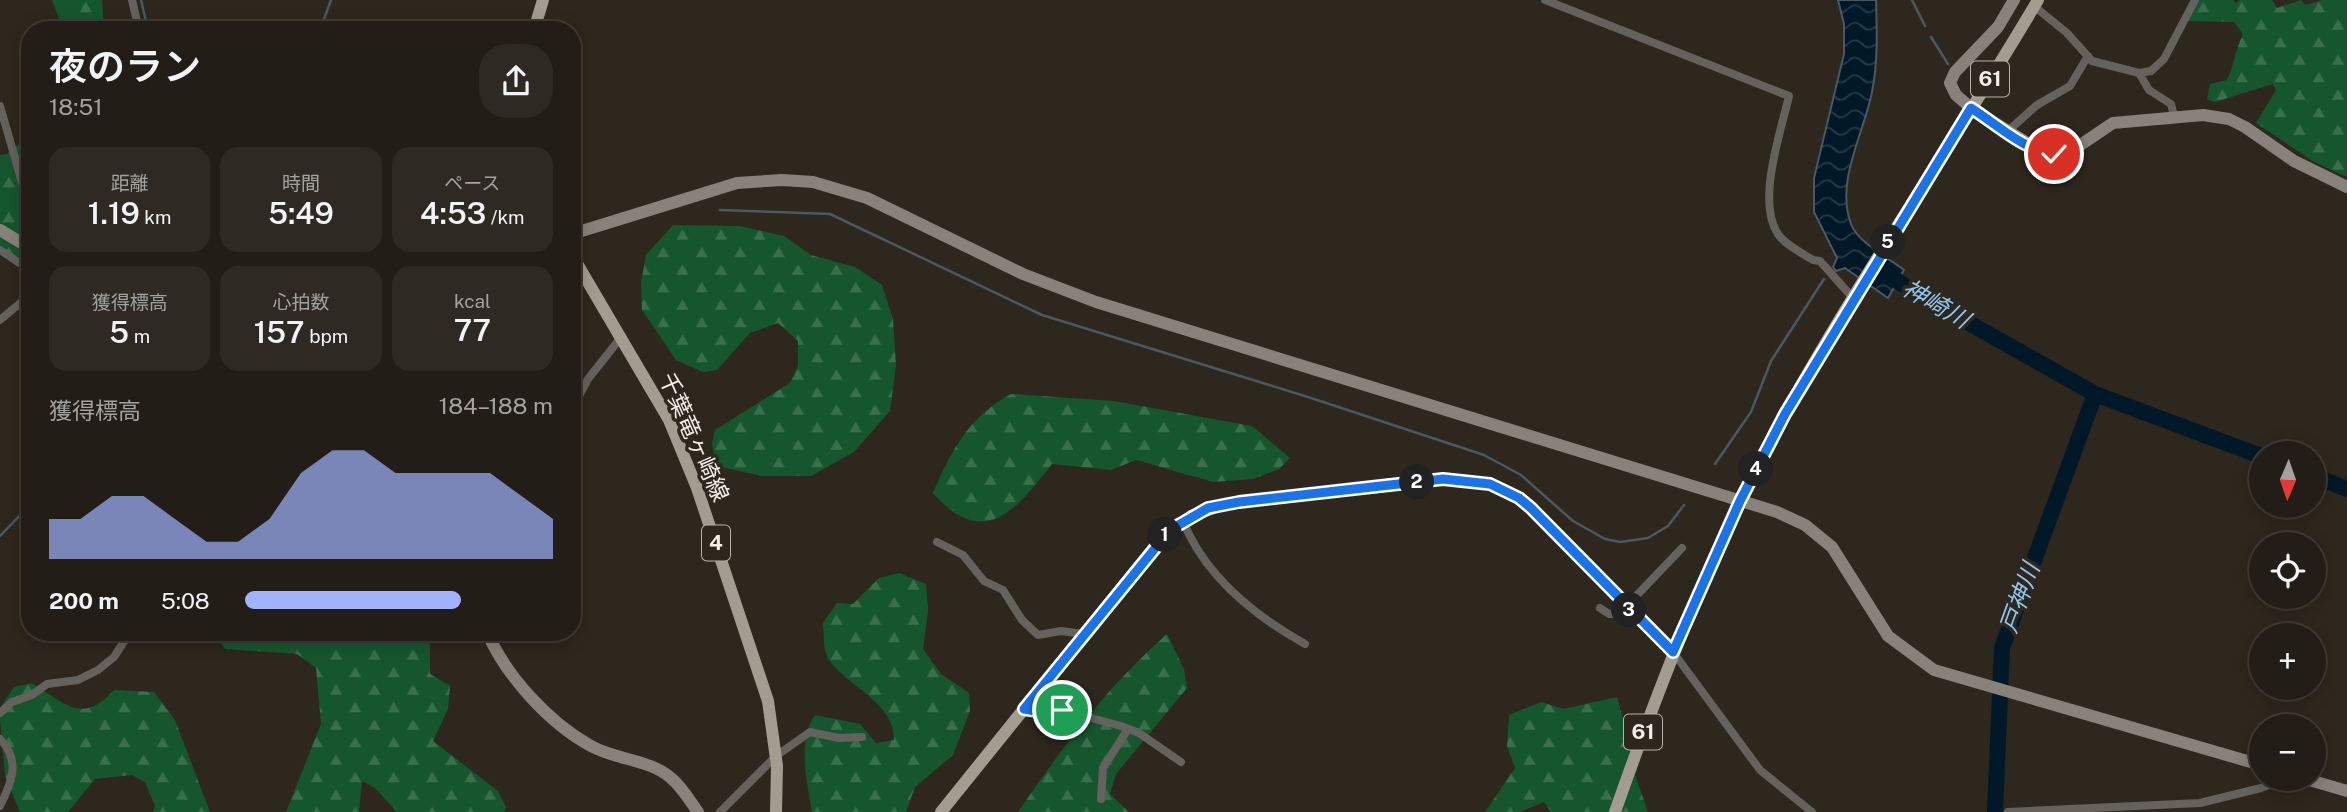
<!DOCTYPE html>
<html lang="ja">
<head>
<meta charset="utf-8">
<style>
	:root { --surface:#221d16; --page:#2e2a23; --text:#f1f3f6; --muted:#a2a2a1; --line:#3f3b35; --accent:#a1b3fd }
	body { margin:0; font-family:"Public Sans","Noto Sans JP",sans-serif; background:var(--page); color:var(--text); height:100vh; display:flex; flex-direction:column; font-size:26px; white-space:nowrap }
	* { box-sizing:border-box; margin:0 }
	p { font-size:23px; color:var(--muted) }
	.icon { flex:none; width:38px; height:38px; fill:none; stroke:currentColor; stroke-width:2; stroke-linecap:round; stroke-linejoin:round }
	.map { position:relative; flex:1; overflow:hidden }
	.details { position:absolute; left:21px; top:21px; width:560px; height:620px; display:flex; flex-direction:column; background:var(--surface); border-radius:28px; box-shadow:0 4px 18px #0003,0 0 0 2px var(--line) }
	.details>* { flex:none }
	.needle { width:46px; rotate:182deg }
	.buttons { position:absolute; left:2249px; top:441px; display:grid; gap:14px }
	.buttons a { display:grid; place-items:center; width:77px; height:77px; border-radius:50%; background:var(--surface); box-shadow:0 4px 18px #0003,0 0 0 2px var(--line); font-size:35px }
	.pin { position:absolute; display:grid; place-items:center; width:60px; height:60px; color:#fff; margin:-30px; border:4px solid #fff; border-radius:50%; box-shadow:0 2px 7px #0007 }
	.km { position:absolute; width:35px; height:35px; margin:-18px; border-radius:50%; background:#222; color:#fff; font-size:19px; line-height:35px; text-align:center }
	.round { display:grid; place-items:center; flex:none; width:74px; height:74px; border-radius:28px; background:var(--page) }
	.overview { display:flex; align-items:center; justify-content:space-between; height:119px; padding:0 28px }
	h1 { font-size:38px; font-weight:600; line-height:52px }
	.stats { display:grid; grid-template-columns:repeat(3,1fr); gap:10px; height:119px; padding:7px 28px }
	.stats div { display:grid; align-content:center; border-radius:18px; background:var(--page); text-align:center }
	.stats b { font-size:30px; font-weight:600 }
	.stats small { font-size:19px; font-weight:400 }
	.stats p { font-size:19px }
	.chart { height:196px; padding:14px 28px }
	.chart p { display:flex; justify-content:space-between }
	.chart svg { width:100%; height:126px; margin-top:7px; fill:var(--accent); opacity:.7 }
	ul { padding:0 28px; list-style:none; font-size:23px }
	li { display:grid; grid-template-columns:112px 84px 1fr; align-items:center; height:52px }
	li i { height:18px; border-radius:9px; background:var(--accent) }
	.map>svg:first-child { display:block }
	.forest { fill:url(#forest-firs) }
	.water { fill:url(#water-waves); stroke:#4a5861; stroke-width:2 }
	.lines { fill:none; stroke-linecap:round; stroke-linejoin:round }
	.stream { stroke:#4a5861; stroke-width:2.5 }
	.river { stroke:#011828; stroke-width:16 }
	.street { stroke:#65625d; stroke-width:8 }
	.secondary { stroke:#87837a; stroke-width:12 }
	.primary { stroke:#a29c91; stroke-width:12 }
	.route-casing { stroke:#fff; stroke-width:14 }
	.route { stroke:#1a73e8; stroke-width:9 }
	.labels { text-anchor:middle; stroke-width:7; stroke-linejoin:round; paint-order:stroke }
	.shield { fill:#2d271d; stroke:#b8b2aa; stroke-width:2 }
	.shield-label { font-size:21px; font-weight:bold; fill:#f3eee7 }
	.street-label { font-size:23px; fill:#f3eee7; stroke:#2d271d }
	.water-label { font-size:24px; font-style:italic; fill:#8ec6f1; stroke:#2d271d }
</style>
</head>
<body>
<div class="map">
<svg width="2347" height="812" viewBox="0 0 2347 812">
	<defs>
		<pattern id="forest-firs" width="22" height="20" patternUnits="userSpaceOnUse" patternTransform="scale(1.75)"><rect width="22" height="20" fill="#16562e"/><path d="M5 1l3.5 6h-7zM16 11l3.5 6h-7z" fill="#386f4c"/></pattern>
		<pattern id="water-waves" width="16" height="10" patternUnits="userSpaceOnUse" patternTransform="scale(1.75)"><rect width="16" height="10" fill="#011828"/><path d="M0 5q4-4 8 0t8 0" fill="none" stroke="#263a47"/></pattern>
	</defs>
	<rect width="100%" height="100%" fill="#2d271d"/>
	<path class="forest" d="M52,0H102L104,30H63Z
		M2198,0H2233L2236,3L2239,0H2272L2277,8L2301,0L2305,5L2323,0H2347V177L2314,162L2256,123L2276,90L2273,84L2215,102L2207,99L2210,84L2227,80C2234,65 2235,51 2243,34L2234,22L2187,21Z
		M30,135V260L0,252V155L7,154Z
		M673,225L740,226L784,236L811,255L855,267L882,285L893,319L896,365L890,411L854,452L811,476H762L717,466L712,444L715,430L790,383L798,366V341L778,323L750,333L717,370L703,372L676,360L642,310L641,283L646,255Z
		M1011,394L1114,401L1252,426L1290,458L1279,469L1253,479L1213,482L1136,460L1111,470L1052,464C1016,510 984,551 933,493C952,449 968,418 1011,394Z
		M899,573L926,584L928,611L923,649L941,674L969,693L970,711L953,755L915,787L906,812H812C807,782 797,741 815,715L860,724L876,743L894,740C895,700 842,685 827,656C823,648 824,632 823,623L837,603L853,604L879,578Z
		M214,632H430V674L450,686L448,709L433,741L498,791L506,807L504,812H397L375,788L362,781L359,812H286L321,724L316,668L297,654L225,649Z
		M1167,634L1184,669L1187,688L1116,774L1110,794L1129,812H1018C1066,743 1104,690 1167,634Z
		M32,683C66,704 82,725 114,690L154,692L175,720L210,812H153L155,806L145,782L132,775L95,779L68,812H20L5,776L0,719V708L14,687Z
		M1617,697L1623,719L1650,731L1635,775L1648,812H1551L1544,802L1520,812H1485L1515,768L1507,746L1509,715L1541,702L1564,709Z"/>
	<path class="water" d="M1838,0H1876C1877,31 1878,62 1872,92C1864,133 1835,182 1851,224C1858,243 1889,258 1904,270L1888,298L1845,268L1836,271L1833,267L1837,258L1814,212V178L1844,54V24Z"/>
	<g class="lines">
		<path class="stream" d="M141,0L148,30
			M1912,0L1925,26
			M320,30L331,0
			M1931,37L1948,64
			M720,210L830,214L1042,315L1308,397L1484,455L1521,475L1573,521L1605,539L1620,542L1648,538L1668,526L1684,505
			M1715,464L1751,412L1771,361L1824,279
			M0,536L30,505"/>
		<path class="river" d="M1881,270L1914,292L2095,394L2261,456
			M2314,476L2347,489
			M1995,812L2002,648L2095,394"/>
		<path class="street" d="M132,0L139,30
			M1545,0L1789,96C1781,131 1756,202 1778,234C1785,245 1802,253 1813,260L1820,261L1853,298
			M2034,6L2067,33L2092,61L2139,73L2151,71L2164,59L2195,0
			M2139,73L2149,90L2171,104L2174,116
			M0,106L30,210
			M2008,131L2037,105L2070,86L2088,56
			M0,250L30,270
			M0,320L30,295
			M572,409L588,379L622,336
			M1183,521C1205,576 1255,616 1305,644
			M937,542L963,555L984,581L1003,590L1022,620L1038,635L1061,631L1084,634
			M1600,608L1609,614H1619L1682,548
			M1673,652L1760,770L1812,812
			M1024,709L1050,713L1062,710L1121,726L1139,733L1181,762
			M0,713L12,702L32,695L47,684L78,680L98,670L114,657L130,632
			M0,739C21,761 12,782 0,806
			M1101,799L1103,768L1128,729
			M720,812L776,756L810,732L839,738L862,737
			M2008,812L2200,803L2261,788L2285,779"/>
		<path class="secondary" d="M2014,0L1998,27L1955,72L1950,83L1956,95L1971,108L2042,152L2073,150L2113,123L2203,115L2229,119L2245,127L2294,161L2347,187
			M0,230L30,248
			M572,234L737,183L782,180L813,182L867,198L1023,274L1096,302L1777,512L1805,525L1832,547L1888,636L1934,670L2261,765
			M487,632C506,676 549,723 591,746C616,760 649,759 671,778C682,787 690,801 698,812
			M2306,779L2347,791"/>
		<path class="primary" d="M534,30L543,0
			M572,255L669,420L697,488L768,701L777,766L776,812
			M941,812L1156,545L1191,516L1225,504L1443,479L1490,484L1519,498L1531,508L1673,652
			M1615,812C1663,675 1716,540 1786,412C1864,271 1956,139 2038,0"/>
	</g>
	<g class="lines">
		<defs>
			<path id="route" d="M1062,710L1050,713L1024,709L1170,530L1208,508L1239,502L1443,479L1490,484L1519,498L1531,508L1673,652L1740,501L1785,414L1971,108C1996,124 2025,151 2054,154"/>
		</defs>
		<use href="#route" class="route-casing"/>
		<use href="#route" class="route"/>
	</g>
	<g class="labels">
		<g class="shield">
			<rect x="1971" y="61.5" width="38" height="35" rx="5"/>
			<rect x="702" y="525.5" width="28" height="35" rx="5"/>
			<rect x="1624" y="714.5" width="38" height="35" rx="5"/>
		</g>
		<g class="shield-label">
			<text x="1990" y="86">61</text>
			<text x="716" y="550">4</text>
			<text x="1643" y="739">61</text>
		</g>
		<g class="street-label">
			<text transform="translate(694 437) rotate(66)" y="8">千葉竜ヶ崎線</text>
		</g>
		<g class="water-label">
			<text transform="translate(1936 304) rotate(30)" y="8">神崎川</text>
			<text transform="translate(2020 598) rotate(-70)" y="8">戸神川</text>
		</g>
	</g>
</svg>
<div class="buttons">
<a><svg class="needle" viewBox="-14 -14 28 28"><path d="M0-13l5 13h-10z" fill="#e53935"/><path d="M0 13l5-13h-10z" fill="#a2a2a1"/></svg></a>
<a><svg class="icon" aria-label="locate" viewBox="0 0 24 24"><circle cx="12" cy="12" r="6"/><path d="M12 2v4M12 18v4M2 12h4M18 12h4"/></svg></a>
<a>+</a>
<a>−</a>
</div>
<div class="pin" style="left:1062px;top:710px;background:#1e9e55"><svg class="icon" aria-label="arrive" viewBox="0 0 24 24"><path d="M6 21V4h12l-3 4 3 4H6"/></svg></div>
<div class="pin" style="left:2054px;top:154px;background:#d93025"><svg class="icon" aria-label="check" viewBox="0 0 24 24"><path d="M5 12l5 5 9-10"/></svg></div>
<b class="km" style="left:1165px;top:535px">1</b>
<b class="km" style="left:1417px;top:482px">2</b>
<b class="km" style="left:1629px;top:610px">3</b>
<b class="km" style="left:1756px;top:469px">4</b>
<b class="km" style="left:1888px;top:242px">5</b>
<section class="details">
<div class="overview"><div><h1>夜のラン</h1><p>18:51</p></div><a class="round"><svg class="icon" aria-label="share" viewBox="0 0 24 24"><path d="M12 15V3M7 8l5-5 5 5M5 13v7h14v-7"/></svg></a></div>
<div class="stats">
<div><p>距離</p><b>1.19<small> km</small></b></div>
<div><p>時間</p><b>5:49</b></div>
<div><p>ペース</p><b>4:53<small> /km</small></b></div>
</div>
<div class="stats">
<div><p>獲得標高</p><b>5<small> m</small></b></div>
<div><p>心拍数</p><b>157<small> bpm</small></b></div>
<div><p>kcal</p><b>77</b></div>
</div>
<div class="chart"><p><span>獲得標高</span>184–188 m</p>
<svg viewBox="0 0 160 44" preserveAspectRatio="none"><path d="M0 44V30L10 30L20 22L30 22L40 30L50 38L60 38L70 30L80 14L90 6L100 6L110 14L120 14L130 14L140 14L150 22L160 30V44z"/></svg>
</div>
<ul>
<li><b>200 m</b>5:08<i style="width:70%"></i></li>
</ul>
</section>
</div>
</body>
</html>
